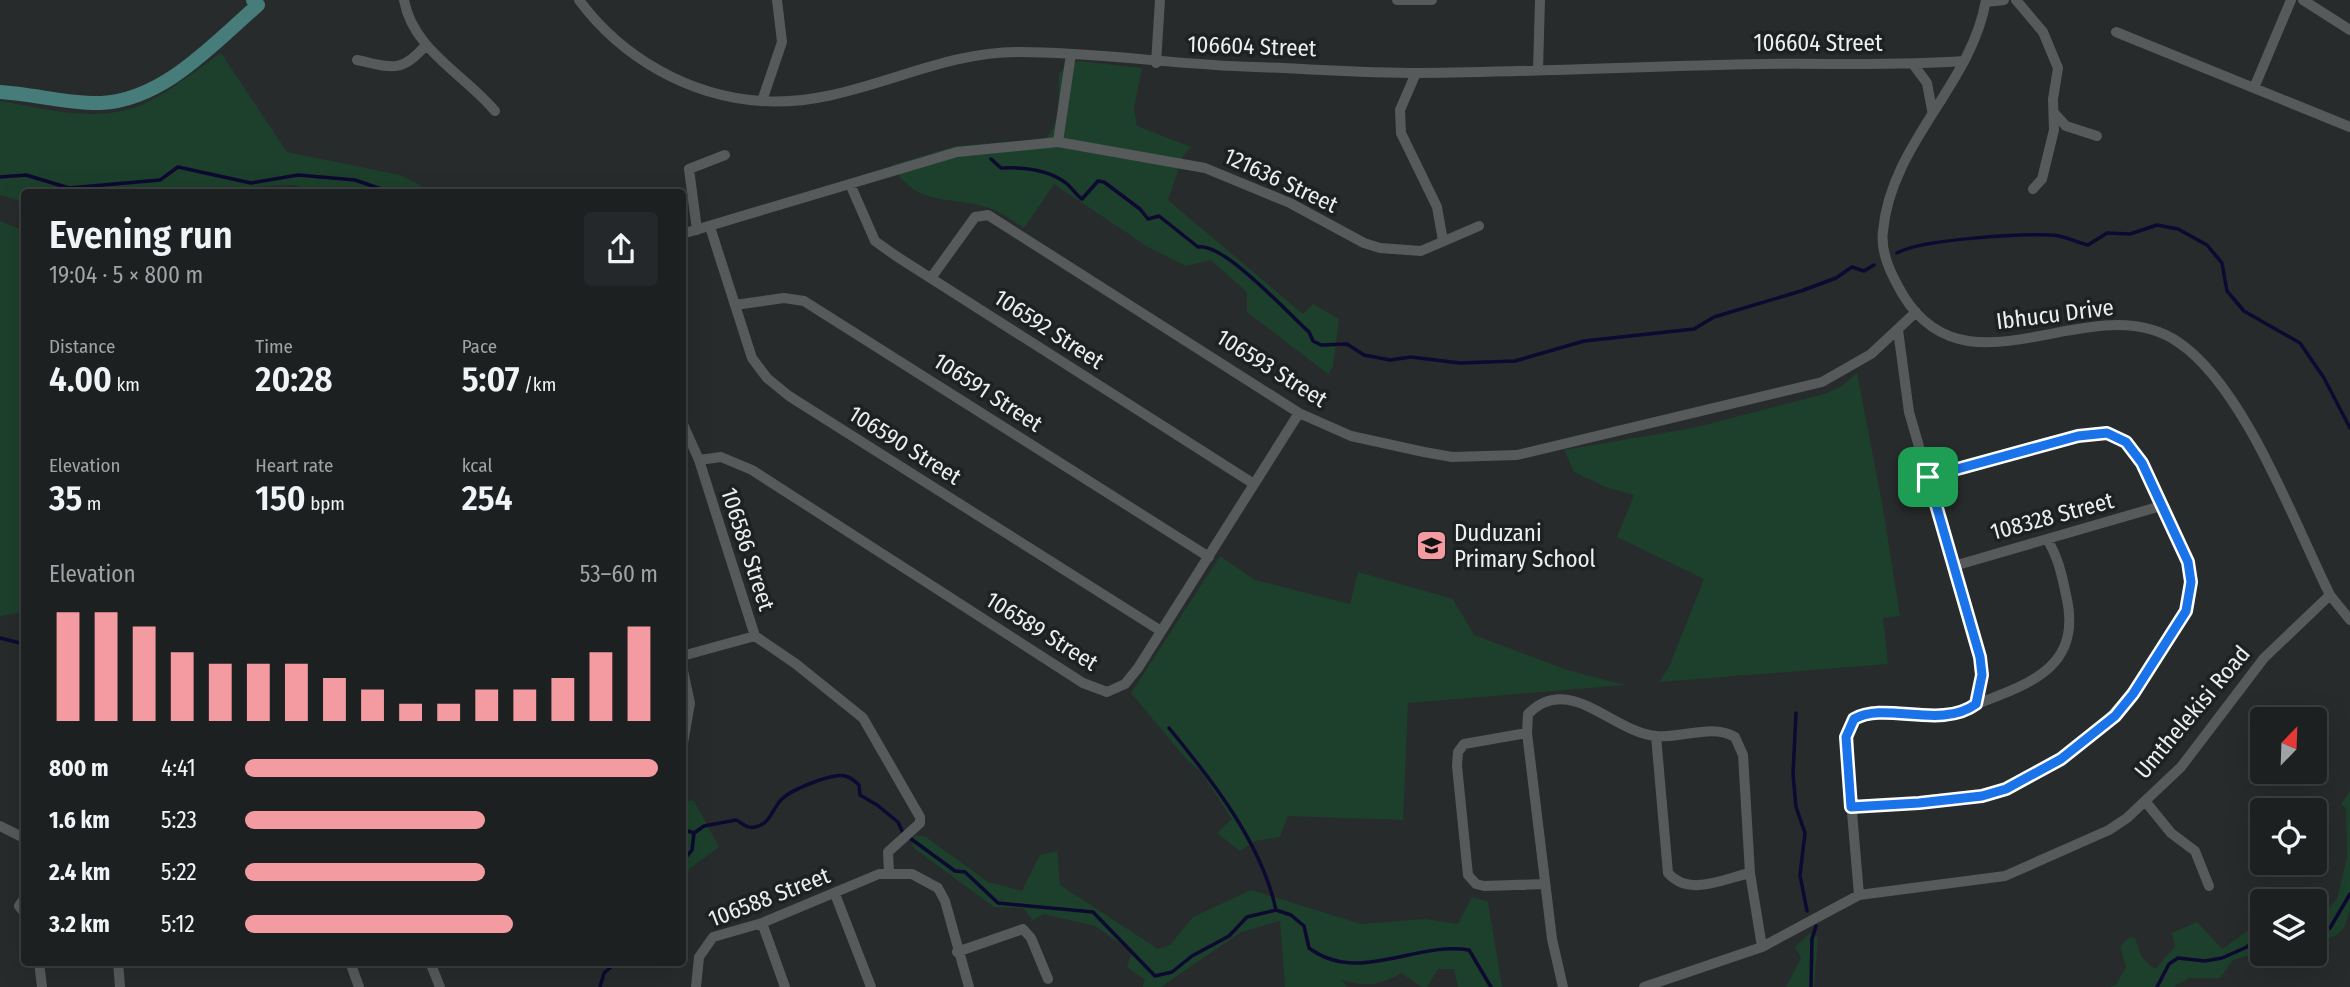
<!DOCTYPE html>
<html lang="en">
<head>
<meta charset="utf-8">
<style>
	:root { --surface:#1d2021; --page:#25282a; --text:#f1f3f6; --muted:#a0a3a5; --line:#3b3e3f; --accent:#f49aa1 }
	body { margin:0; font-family:"Fira Sans Condensed",sans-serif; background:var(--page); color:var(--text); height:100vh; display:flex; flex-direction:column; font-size:26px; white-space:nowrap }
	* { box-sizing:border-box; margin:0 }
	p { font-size:23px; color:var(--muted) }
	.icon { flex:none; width:38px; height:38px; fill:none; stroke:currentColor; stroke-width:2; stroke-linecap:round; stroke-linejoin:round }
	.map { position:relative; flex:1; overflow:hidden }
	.drawer { position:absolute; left:21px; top:189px; width:665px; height:777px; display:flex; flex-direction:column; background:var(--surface); border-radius:7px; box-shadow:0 7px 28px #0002,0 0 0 2px var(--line) }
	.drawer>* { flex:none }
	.needle { width:46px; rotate:23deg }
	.fabs { position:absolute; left:2250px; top:707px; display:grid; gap:14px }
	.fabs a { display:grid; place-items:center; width:77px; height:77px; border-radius:7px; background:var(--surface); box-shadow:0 7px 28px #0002,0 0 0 2px var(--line); font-size:35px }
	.pin { position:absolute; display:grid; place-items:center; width:60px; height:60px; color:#fff; margin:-30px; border-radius:14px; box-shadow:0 4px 10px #0006 }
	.round { display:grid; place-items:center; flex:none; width:74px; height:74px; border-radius:7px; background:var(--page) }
	.overview { display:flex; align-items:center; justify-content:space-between; height:119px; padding:0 28px }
	h1 { font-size:38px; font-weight:600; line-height:52px }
	.figures { display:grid; grid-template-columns:repeat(3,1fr); gap:10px; height:119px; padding:7px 28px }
	.figures div { display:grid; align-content:center }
	.figures b { font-size:35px; font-weight:600 }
	.figures small { font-size:19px; font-weight:400 }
	.figures p { font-size:19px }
	.chart { height:196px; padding:14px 28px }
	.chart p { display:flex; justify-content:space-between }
	.chart svg { width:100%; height:126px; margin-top:7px; stroke:var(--accent); stroke-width:6 }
	ul { padding:0 28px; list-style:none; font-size:23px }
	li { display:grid; grid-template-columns:112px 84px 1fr; align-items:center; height:52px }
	li i { height:18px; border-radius:9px; background:var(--accent) }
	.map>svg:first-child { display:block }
	.green { fill:#1c402b }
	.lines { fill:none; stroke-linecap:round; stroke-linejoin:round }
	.stream { stroke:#0e0931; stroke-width:3.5 }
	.minor { stroke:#565a5b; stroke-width:10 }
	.secondary { stroke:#467d7a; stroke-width:14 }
	.route-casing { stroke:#fff; stroke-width:14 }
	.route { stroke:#1a73e8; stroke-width:9 }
	.labels { text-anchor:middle; stroke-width:7; stroke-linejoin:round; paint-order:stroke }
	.street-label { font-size:23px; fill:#eceeef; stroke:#1e2122 }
	.poi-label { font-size:23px; fill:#eceeef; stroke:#1e2122; text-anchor:start }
</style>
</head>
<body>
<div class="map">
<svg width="2350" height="987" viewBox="0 0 2350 987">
	<rect width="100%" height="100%" fill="#272b2c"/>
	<path class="green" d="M221,53L287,152L400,175L433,192H318L295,185L130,192H24V202L0,195V101C48,109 97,124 144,104C171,91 196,70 221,53Z
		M1078,61L1142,68L1134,108L1137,126L1191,147L1183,156L1168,200L1303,314L1313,304L1339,319L1333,367L1328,374L1247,312V292L1211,260L1186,266L1148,247L1054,184L1024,228C1014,222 1003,213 992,209C952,194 918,210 892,165L956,146L1045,139C1062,124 1058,95 1059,73Z
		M0,221L24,231V612L0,616Z
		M1857,373L1883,508L1900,616L1883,618L1888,664L1659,682L1669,667L1704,579L1617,537L1634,495L1606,487L1574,472L1564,450L1693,428L1824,394L1842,386Z
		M1220,556L1255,580L1350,604L1358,572L1453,599L1474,635L1567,670L1625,685L1408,703L1403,820L1288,816L1280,837L1255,841L1240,851L1217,833L1232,819L1201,772L1187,760L1131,693Z
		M2350,791V909L2344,928L2335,936L2315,942V923L2337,899L2347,857L2346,808L2341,804Z
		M683,800L694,801L719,847L689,869L684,895Z
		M915,835L926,837L988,882L1022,891L1040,855L1057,851L1060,885L1158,949L1170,945L1193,917L1251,890L1361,924L1425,919L1458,924L1472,897L1488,902L1502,987H1458L1454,969H1438L1427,987H1422L1401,973C1379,986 1366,987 1341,980L1348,987H1285L1280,921L1241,932L1161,987H1143L1145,980L1127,967L1132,952L1095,926L1044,914L1033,920L1023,908L994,907L915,849L912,844Z
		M2197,922L2222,949L2259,923H2263V942L2247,956L2233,960L2220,978H2189L2173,987H2109L2116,985L2126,967L2120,946L2130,937L2135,938L2142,958L2155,969L2175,947L2172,933Z
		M1809,934L1818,937L1814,987H1786L1801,958L1795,947Z"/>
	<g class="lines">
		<path class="stream" d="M991,159L1001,168C1023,167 1048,169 1066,183C1072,188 1076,195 1082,199L1098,181L1104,182L1140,209L1148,219L1159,216L1198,247C1222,241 1288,313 1309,332L1313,341L1321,345L1347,344L1364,355L1390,360L1411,357L1460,363L1515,361L1584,341L1694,329L1714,317L1801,291L1836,278L1852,267L1864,271L1874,265
			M0,177L26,175L69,188L160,180L178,167L251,183L298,175L355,180L390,192
			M1897,253C1922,239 2019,234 2051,235C2063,235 2076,242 2088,245L2107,233L2130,234L2157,225L2178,229L2207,245L2222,263L2227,291L2244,311L2300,343L2324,378L2350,428
			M0,638L24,644
			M1796,713L1793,774L1796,807L1805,833L1800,875L1807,911
			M1169,728C1212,780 1262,844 1276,910
			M682,829L694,833L704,826L736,820C743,823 746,829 755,827C770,824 771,812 780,801C789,790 832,773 845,776C850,777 855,781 859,785L860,795L877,805L898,822L903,833L955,871L965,872L998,903L1093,912L1155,976L1172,972L1192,956L1229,936L1247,917L1276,910L1291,915L1304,926L1309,948C1359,985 1414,941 1469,950L1491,987
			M682,862L692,850L694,833
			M2315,933L2330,928L2350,894
			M600,987L604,973L617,962
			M1811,987L1812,939L1816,926
			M2157,987L2169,964L2178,958L2205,961L2222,958L2247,947L2263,931"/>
		<path class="minor" d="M404,0C413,50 464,74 495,111
			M579,0C622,58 689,96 761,101C850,108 931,51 1019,52C1098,52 1176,65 1255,67C1310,69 1365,73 1420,73C1534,72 1648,66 1763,64C1830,63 1897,66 1963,61
			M1397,0H1432
			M1986,0C1972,84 1891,143 1883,231C1880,253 1892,276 1903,295C1969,403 2092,284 2178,342C2245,387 2294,523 2330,595L2350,620
			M2016,0L2043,32L2058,68L2053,99L2054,130L2042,179L2033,189
			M2303,0L2350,30
			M1986,2L2004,0
			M2116,32L2350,127
			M357,60C391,67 401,74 425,46
			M1156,63L1160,0
			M1913,64L1927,83L1932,110
			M1538,70L1540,0
			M1416,73L1400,110L1401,133L1437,207L1443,241
			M2254,88L2291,0
			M762,101L782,42L777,0
			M2054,113L2066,126L2097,136
			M1058,142L1205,168L1290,203L1364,243L1380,248L1421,251L1479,226
			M850,184L875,241L896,256L1254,484
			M710,227L752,358L767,378L789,396L1161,631
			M697,230L689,169L725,155
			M682,234L957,152L1058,142L1071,54
			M931,278L975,217L988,215L1299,413L1351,436L1424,452L1452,457L1517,455L1822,382L1871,354L1916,312
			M735,305L784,298L804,301L1209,557
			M1898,330L1909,412L1980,657L1982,675L1976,704
			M682,422L699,460L755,636L796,664L863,718L920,817V823L888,852L889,872
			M699,460L721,457L752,470L1083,683L1107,692L1125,684L1138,668L1299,413
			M1954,566L2161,506
			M682,656L755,636
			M682,666L690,703L682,749
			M1527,733L1528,714C1569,672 1612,732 1656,736C1681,739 1712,723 1735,737L1743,755L1750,873L1762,947
			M1656,736L1668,873C1689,897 1723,879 1750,873
			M2145,801L2171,833L2195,851L2209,886
			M1851,807C1891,806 1950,804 1988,794C2061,775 2117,718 2157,657C2172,634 2193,610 2191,581C2189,553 2171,528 2160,503C2149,479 2138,440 2108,433C2081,428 1962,468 1928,477
			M0,826L24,838
			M1545,884L1484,886L1476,884L1468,875L1457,766L1458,752L1464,744L1527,733L1552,939L1563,987
			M835,894L871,987
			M1859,895L1848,765L1849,726C1866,704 1926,718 1952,714C1962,712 1968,707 1977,704C2032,683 2083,666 2066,595C2062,575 2058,557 2047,539
			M24,899L19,906L24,912
			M762,923L785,987
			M957,952L1023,929L1031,938L1048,979
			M39,962L42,987
			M118,962L120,987
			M350,962L359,987
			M430,962L440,987
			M696,987L699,957L713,937L762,923L879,874H912L938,888L945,901L969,987
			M1644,987L1762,947L1859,895L2005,876L2109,830L2127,818L2181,767L2264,658L2330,595"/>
		<path class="secondary" d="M0,92C34,94 67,104 101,103C164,100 214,43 258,5L253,0"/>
	</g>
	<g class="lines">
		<defs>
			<path id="route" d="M2107,433L2126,442L2142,463L2188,562L2191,582L2186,611L2133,694L2115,716L2061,759L2006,789L1982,796L1919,803L1851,807L1846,737L1854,719C1885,701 1941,730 1976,704L1982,675L1980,657L1928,477L2078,436Z"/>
		</defs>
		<use href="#route" class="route-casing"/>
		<use href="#route" class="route"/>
	</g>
	<defs>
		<symbol id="school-square" viewBox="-11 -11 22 22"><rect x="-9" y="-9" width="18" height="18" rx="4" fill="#f49aa1" stroke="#1e2122"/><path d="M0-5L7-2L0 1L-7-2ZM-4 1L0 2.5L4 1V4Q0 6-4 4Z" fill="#111"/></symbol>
	</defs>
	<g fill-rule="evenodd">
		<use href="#school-square" x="1414" y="528" width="35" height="35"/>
	</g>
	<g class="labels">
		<g class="street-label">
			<text x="1818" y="51">106604 Street</text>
			<text transform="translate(1252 46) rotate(2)" y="8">106604 Street</text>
			<text transform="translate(1281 180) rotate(25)" y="8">121636 Street</text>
			<text transform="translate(2055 314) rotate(-7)" y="8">Ibhucu Drive</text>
			<text transform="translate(1049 329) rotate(33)" y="8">106592 Street</text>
			<text transform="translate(1272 368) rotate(32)" y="8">106593 Street</text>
			<text transform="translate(988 392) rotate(33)" y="8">106591 Street</text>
			<text transform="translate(905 445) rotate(32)" y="8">106590 Street</text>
			<text transform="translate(2052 516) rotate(-15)" y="8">108328 Street</text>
			<text transform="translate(748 549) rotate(72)" y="8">106586 Street</text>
			<text transform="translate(1042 631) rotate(32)" y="8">106589 Street</text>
			<text transform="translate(2192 712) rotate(-50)" y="8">Umthelekisi Road</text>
			<text transform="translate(769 897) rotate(-21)" y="8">106588 Street</text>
		</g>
		<g class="poi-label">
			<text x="1454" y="541">Duduzani<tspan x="1454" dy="26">Primary School</tspan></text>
		</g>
	</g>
</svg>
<div class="fabs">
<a><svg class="needle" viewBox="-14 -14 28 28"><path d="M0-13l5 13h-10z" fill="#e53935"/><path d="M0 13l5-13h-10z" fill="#a0a3a5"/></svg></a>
<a><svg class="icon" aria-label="locate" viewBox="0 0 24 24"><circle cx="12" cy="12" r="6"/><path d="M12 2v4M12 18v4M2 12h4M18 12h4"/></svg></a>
<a><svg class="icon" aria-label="layers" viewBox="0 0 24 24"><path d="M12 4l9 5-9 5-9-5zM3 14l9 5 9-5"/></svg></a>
</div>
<div class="pin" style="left:1928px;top:477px;background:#1e9e55"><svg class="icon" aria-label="arrive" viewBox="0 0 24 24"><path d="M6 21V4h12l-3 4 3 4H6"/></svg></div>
<section class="drawer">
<div class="overview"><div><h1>Evening run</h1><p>19:04 · 5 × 800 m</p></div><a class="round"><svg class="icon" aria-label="share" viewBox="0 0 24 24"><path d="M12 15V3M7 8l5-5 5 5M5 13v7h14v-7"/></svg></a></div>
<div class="figures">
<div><p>Distance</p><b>4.00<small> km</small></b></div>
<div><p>Time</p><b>20:28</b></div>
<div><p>Pace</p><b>5:07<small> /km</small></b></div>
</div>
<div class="figures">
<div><p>Elevation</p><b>35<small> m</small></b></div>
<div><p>Heart rate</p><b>150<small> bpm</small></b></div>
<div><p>kcal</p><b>254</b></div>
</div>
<div class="chart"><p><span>Elevation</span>53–60 m</p>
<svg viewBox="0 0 160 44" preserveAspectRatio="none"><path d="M5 44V6M15 44V6M25 44V11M35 44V20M45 44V24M55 44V24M65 44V24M75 44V29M85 44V33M95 44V38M105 44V38M115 44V33M125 44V33M135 44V29M145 44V20M155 44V11"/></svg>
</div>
<ul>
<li><b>800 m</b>4:41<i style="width:100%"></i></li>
<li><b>1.6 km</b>5:23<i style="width:58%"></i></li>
<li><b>2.4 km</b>5:22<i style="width:58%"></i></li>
<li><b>3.2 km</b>5:12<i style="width:65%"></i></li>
</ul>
</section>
</div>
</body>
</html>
